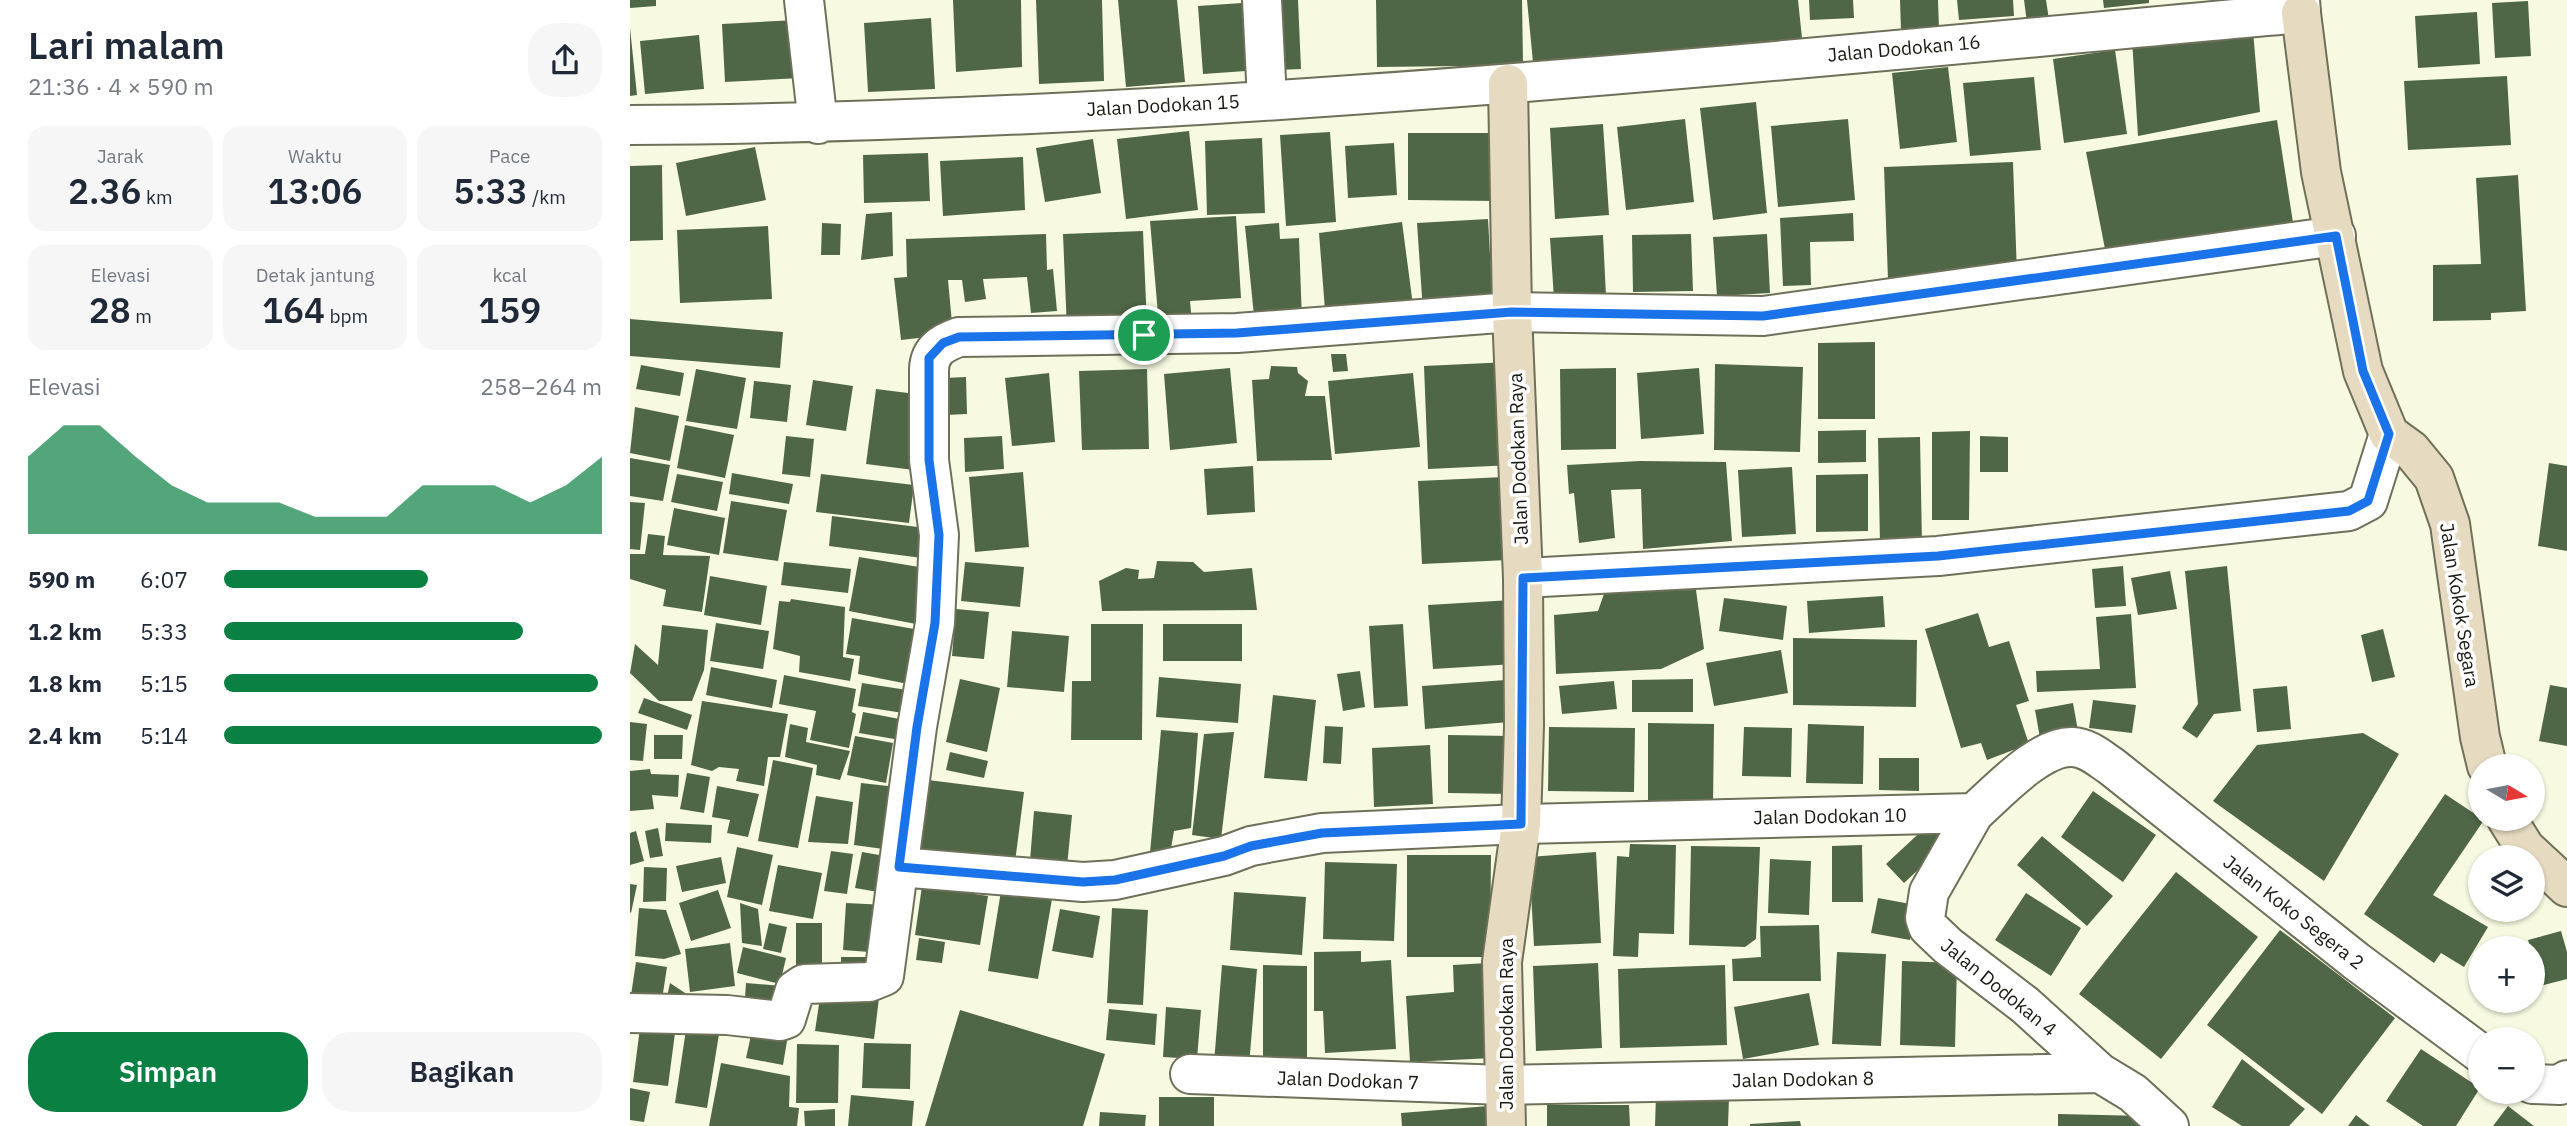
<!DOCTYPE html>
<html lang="id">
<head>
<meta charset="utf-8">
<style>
	:root { --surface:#fff; --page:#f6f6f7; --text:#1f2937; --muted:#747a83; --accent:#0b8043 }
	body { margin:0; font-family:"IBM Plex Sans",sans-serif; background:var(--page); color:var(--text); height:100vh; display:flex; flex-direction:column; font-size:26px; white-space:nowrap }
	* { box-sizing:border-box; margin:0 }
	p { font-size:23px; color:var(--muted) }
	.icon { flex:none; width:38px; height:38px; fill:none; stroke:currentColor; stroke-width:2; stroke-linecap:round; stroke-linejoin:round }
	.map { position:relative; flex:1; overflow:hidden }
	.drawer { display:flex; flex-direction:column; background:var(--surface); width:630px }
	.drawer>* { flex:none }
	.needle { width:46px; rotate:100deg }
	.controls { position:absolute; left:1838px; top:754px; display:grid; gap:14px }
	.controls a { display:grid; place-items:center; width:77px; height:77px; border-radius:50%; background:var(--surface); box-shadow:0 2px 5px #0004; font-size:35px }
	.pin { position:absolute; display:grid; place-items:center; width:60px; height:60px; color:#fff; margin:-30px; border:4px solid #fff; border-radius:50%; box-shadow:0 2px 7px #0007 }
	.round { display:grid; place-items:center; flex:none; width:74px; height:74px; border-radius:28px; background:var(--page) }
	.overview { display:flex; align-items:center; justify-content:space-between; height:119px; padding:0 28px }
	h1 { font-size:38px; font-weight:600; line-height:52px }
	.figures { display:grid; grid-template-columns:repeat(3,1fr); gap:10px; height:119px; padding:7px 28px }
	.figures div { display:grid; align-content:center; border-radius:18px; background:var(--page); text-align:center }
	.figures b { font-size:35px; font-weight:600 }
	.figures small { font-size:19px; font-weight:400 }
	.figures p { font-size:19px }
	.chart { height:196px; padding:14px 28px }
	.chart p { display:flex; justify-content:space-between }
	.chart svg { width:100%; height:126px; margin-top:7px; fill:var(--accent); opacity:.7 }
	.cta { display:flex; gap:14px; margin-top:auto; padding:14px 28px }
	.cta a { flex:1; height:80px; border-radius:28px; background:var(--accent); color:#fff; font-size:28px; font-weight:600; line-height:80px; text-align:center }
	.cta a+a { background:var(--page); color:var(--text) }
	ul { padding:0 28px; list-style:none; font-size:23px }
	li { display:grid; grid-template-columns:112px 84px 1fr; align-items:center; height:52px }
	li i { height:18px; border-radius:9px; background:var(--accent) }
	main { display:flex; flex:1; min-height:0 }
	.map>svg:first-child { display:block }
	.building { fill:#4f6746 }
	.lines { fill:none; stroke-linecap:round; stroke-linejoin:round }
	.street-casing { stroke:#6e705a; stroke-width:42 }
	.secondary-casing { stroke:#6e705a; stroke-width:42 }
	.street { stroke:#fff; stroke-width:38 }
	.secondary { stroke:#e6dbc1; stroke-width:38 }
	.route-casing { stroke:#fff; stroke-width:14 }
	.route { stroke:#1a73e8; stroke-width:9 }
	.labels { text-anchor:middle; stroke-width:7; stroke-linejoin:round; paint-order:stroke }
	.street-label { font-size:19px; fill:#1a1a12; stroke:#fff }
</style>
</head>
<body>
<main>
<section class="drawer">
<div class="overview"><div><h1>Lari malam</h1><p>21:36 · 4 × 590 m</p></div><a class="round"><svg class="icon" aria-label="share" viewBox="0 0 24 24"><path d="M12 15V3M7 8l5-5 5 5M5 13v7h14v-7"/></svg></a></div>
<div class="figures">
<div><p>Jarak</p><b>2.36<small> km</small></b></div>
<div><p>Waktu</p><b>13:06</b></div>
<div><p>Pace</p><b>5:33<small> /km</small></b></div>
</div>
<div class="figures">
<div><p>Elevasi</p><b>28<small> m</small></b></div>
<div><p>Detak jantung</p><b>164<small> bpm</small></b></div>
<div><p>kcal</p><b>159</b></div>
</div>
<div class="chart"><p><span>Elevasi</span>258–264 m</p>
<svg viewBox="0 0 160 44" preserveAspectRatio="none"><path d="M0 44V17L10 6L20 6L30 17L40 27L50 33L60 33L70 33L80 38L90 38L100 38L110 27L120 27L130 27L140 33L150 27L160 17V44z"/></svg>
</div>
<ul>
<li><b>590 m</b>6:07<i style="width:54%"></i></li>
<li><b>1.2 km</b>5:33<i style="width:79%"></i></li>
<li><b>1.8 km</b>5:15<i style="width:99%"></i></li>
<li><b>2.4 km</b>5:14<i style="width:100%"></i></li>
</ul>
<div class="cta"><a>Simpan</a><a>Bagikan</a></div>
</section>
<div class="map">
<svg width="1937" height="1126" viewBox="0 0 1937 1126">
	<rect width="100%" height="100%" fill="#f7fae1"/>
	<path class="building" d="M0,0H26V6L0,8Z
		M323,0H391L392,67L326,72Z
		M406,0H472L474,81L409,84Z
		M488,0H547L555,82L496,87Z
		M646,0H668L671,69L648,70Z
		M746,0H892L893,64L831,75V66L747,67Z
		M897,0H1168L1172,38L903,62Z
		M1179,0H1223L1224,18L1180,20Z
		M1270,0H1308L1309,29L1271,30Z
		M1327,0H1383L1384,16L1329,20Z
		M1394,0H1416L1420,26L1398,30Z
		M1473,0H1519V3L1474,8Z
		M1898,1L1901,56L1865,58L1862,3Z
		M612,3L616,71L573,74L568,6Z
		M1847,12L1850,64L1788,68L1785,16Z
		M301,18L305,89L238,92L234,23Z
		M167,20L170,78L95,82L92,24Z
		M0,28L7,95L0,96Z
		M1623,31L1630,112L1508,136L1502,39Z
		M69,35L74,89L15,94L10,41Z
		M1485,50L1497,134L1434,143L1423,59Z
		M1318,67L1327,142L1270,149L1262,73Z
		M1877,76L1881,145L1778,150L1774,81Z
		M1404,77L1411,150L1340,156L1333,83Z
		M1126,102L1137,213L1083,220L1070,108Z
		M1055,119L1064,202L996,210L987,127Z
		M1218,119L1225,200L1148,207L1141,126Z
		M1647,120L1664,229L1476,254L1456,152Z
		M973,124L979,215L925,219L920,128Z
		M559,131L568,210L496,219L487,139Z
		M700,132L706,222L656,226L650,135Z
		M778,133H866L865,201L778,200Z
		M632,138L635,213L577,215L575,141Z
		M463,139L471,193L415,202L406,148Z
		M764,143L767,195L718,198L715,146Z
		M125,147L136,200L56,216L46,163Z
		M298,153L300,201L234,203L233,155Z
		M393,157L395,210L313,216L310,161Z
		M1383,162L1387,274L1258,280L1254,167Z
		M32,165L33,240L0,241V166Z
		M1888,175L1896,311L1861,313V320L1803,321V265L1851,264L1846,178Z
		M262,212L263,256L231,260L236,214Z
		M1223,213L1224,241L1180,242L1181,285L1153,286L1150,218Z
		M606,216L611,298L560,301L562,323L529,326L520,221Z
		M858,219L863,308L793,312L787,223Z
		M772,222L784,313L696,323L689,233Z
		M192,223L211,224L210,255H191Z
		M649,223L650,239L669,238L672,321L625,326L615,226Z
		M138,226L142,299L50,303L47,230Z
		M513,231L517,326L437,330L433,234Z
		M416,234L417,270L423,269L427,311L401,313L397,277L353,279L356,299L335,302L332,280H318L323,334L271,340L264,278L277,277L276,239Z
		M1061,234L1063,291L1003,292L1002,235Z
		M1137,234L1140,293L1087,296L1083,237Z
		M973,235L976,296L924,299L920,238Z
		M0,319L153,332L150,368L0,356Z
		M1245,342V419H1188V343Z
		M701,354H716L718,371L703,372Z
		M879,362L883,465L798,469L794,366Z
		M1085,364L1173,367L1170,452L1084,450Z
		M11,365L54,373L50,396L6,389Z
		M641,366L667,367L668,373L678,381L675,396H695L702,460L627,461L622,380L639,379Z
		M600,368L607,443L540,450L534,374Z
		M986,368V449L931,450L930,369Z
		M1069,368L1074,434L1011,439L1007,373Z
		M66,369L116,378L107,429L56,421Z
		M517,369L519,449L452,450L449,371Z
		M419,373L425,442L382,446L375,378Z
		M783,373L790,447L705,454L698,381Z
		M336,377L337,414L316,415L314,378Z
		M183,380L223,386L216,431L176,425Z
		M124,381L161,385L157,422L120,418Z
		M246,389L294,395L284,470L236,464Z
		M5,407L49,416L40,461L0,453Z
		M55,425L104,435L95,478L47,468Z
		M1236,430V462L1188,463V431Z
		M1340,431L1339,520H1302V432Z
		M156,436L184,439L180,477L152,474Z
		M372,436L374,469L335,472L334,438Z
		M1350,436L1378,437V472H1350Z
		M1290,437L1292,544H1250L1248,438Z
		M0,458L40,465L33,501L0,496Z
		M1010,461L1096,462L1102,541L1013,549L1011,489L981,490L985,538L949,543L944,493L939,494L937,465Z
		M1919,463L1937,466V551L1908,546Z
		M623,466L625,512L577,515L574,469Z
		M1162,467L1166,534L1112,537L1108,470Z
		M393,472L399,547L345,552L339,477Z
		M102,473L163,484L159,504L99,494Z
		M47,474L93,482L87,511L41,502Z
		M191,474L284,485L279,523L186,512Z
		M1238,474V531L1186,532V475Z
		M874,477L878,560L792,564L788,481Z
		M101,501L157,510L148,561L93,553Z
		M0,502L15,503L10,550L0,549Z
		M44,508L95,518L89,555L37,545Z
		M202,516L303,529L300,559L199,546Z
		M18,534L35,536L33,555L80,556L72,612L33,606L36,590L0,579V554H15Z
		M229,557L301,569L291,625L219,611Z
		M527,561L563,562L574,572L622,568L627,610L472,611L469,581L496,568L509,570L508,579L524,578Z
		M154,562L221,569L218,593L151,585Z
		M335,562L394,567L390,607L331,601Z
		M1493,566L1496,606L1465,608L1462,569Z
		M1597,566L1611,711L1584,714L1567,738L1552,728L1568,704L1555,571Z
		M1540,571L1547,609L1508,615L1501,578Z
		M80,576L137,586L131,625L74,615Z
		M1066,590L1074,649L1031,669L926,674L924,615L968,611L975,591Z
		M1253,596L1255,627L1179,633L1177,601Z
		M1094,598L1157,606L1153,640L1089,631Z
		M161,599L215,607L213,657L224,659L220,681L169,672L170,656L143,649L149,601L160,602Z
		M882,600L885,664L803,669L798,605Z
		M326,609L359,612L354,659L322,656Z
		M1348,613L1359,647L1379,641L1399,701L1386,705L1399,744L1357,760L1351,743L1331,748L1295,629Z
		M1501,614L1506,688L1407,692L1406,671L1470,669L1466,617Z
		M222,618L290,630L288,686L228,674L230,656L216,654Z
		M86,623L139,631L133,669L80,661Z
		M461,624H513L512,740H441L442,681H461Z
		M533,624H612V661H533Z
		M773,624L778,706L744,708L739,626Z
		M32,625L78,630L74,670L62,701H29L0,673L5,644L28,665Z
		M1753,629L1765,677L1742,682L1731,635Z
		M382,631L439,636L434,692L377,687Z
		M1163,638L1287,640L1286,707L1163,705Z
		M1151,650L1158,693L1084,706L1076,663Z
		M81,667L147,680L142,708L76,695Z
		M730,671L735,707L713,711L707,674Z
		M154,675L226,689L222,712L226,714L219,748L180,740L186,711L149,704Z
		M529,677L611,684L608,723L526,717Z
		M330,679L370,688L357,752L316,742Z
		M1063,679V712H1002V680Z
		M876,680L879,722L795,729L792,686Z
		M984,681L987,709L932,714L929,686Z
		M232,683L290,692L286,715L228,706Z
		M1920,685L1937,688V746L1909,741Z
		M1657,686L1661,729L1627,732L1623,689Z
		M643,695L686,700L677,781L634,778Z
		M14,698L62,715L57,730L8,713Z
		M1463,700L1506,705L1502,733L1459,728Z
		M72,701L158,714L150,757H138L134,786L106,781L109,769L89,767L82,771L61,765Z
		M1443,703L1448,731L1410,738L1405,710Z
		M233,712L280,721L276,741L229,733Z
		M0,722L17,724L13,761L0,760Z
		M1018,723L1084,724L1083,805H1018Z
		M160,724L178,728L176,742L220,751L210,780L186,775L187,765L155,757Z
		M1178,724L1234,726L1233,784L1176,783Z
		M695,726L713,727L711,764L693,763Z
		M919,727L1005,728L1004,792L918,791Z
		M1114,727L1162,728L1161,777L1112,776Z
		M531,730L568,733L561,828L544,831L540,854L520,853Z
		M604,732L591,839L562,835L574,734Z
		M1733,733L1769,754L1694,881L1583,801L1627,745Z
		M24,735H53L52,759H24Z
		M818,735L882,736V794L818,793Z
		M225,736L263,743L256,783L217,775Z
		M800,745L803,804L744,807L742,748Z
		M320,752L358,761L354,778L316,770Z
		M1249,758H1289V791L1249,790Z
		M143,760L183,768L168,848L128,841Z
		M20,769L21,774L49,775L48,797L22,795L24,809L0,811V771Z
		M57,773L80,777L74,813L50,809Z
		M298,780L394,792L384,870L289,858Z
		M231,783L276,788L268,851L224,845Z
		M87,786L129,794L118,837L97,833L100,820L82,817Z
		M1463,791L1526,835L1493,882L1431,837Z
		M1815,794L1854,820L1803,895L1858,927L1834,967L1811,953L1804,963L1734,914Z
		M186,796L223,802L218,844L178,842Z
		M404,811L442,815L436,877L399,873Z
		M36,823L82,825L81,843L35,841Z
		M1299,824L1317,843L1274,883L1256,864Z
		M28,828L33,856L20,858L15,831Z
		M6,831L14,861L0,865V833Z
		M1412,836L1483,896L1457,926L1387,865Z
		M1000,844L1046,845L1044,934L1009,933L1008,957L983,956L987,856L999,857Z
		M1232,845L1233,902H1202V846Z
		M1061,846L1130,847L1126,939L1115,947L1059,945Z
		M107,847L143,855L132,905L97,897Z
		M201,851L223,854L217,894L194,891Z
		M232,852L261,857L254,893L225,888Z
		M966,852L971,943L904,946L899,857Z
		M777,855H861L860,957H777Z
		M91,857L96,883L52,892L46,866Z
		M1140,859L1181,861L1179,915L1138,913Z
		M695,862L767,864L764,941L693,939Z
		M148,865L192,873L183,919L139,911Z
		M14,867L37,868L36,901L13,902Z
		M1546,872L1628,937L1531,1059L1449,994Z
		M0,884L7,885L1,913L0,912Z
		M292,886L358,896L350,945L285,935Z
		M88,890L101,928L61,941L49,903Z
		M371,891L422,899L408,979L358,971Z
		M604,892L676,897L672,955L600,950Z
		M1396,893L1451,928L1421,976L1365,940Z
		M1248,898L1286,905L1280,940L1241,933Z
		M110,903L128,909L132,946L112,943Z
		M216,903L256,905L253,953L213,950Z
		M9,908L36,910L51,954L34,959L5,956Z
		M482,908L518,910L513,1005L477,1003Z
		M430,909L470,916L463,958L422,951Z
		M139,923L157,927L151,953L133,949Z
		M166,923H192V974H166Z
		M1189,925L1191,981H1103L1102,959L1131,957L1130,926Z
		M1650,930L1765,1018L1692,1114L1577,1025Z
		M1931,931L1937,952V979L1910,986L1898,940Z
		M289,938L315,942L312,963L286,960Z
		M100,943L105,986L60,992L55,949Z
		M113,947L156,958L150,984L107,973Z
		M731,951V962L761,960L766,1049L695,1053L693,1011H684V952Z
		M1207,952L1256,954L1251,1046L1202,1044Z
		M211,957H250L211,976Z
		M1272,961L1327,963L1325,1047L1270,1045Z
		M6,962L37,967L31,1006L0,1002Z
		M858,963L863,1058L780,1062L776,996L824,992L823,965Z
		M968,963L972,1048L906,1051L903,966Z
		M592,965L627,969L619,1066L584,1063Z
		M633,965L677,966V1057H633Z
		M1095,965L1097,1045L990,1048L988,969Z
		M40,983L70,1003L35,1006Z
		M116,983L152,986L150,1014L114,1012Z
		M191,991L249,998L244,1039L185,1031Z
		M1179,993L1189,1045L1113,1059L1104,1007Z
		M536,1007L571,1010L567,1059L533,1057Z
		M479,1009L527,1014L525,1045L476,1040Z
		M330,1010L475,1054L453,1126H295Z
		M57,1023L90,1028L77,1108L45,1103Z
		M10,1028L45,1033L38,1086L3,1082Z
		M121,1035L157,1041L153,1065L116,1058Z
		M234,1043L281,1044L280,1089L232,1088Z
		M167,1044L209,1045L208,1103H166Z
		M1791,1049L1850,1088L1826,1126H1793L1756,1101Z
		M1612,1059L1675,1109L1659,1126H1612L1582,1107Z
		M91,1063L160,1076L159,1107L169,1108L167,1126H79Z
		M0,1088L20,1092L14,1122L0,1120Z
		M221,1095L284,1101L282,1126H218Z
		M1026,1095L1099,1097L1098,1126H1025Z
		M529,1097H584V1126H529Z
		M917,1105H999L1000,1126H917Z
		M859,1106L861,1126H772L771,1113Z
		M1878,1106L1904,1126H1863Z
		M205,1109V1126H175L174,1111Z
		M470,1112L516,1115L515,1126H469Z
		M1428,1114L1515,1116V1126H1428Z
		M1726,1115L1740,1126H1718Z
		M1170,1121L1171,1126H1120V1124Z"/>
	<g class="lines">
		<defs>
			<path id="street" d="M174,0L188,124
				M632,0L637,100
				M0,125C558,122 1115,63 1671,13L1670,0
				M893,578L1308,556L1719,511L1738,501L1759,434
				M1344,813L1299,892L1295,918L1298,927L1318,946L1395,1005L1470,1073L1503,1093L1539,1126
				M269,867L453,882L485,880L594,856L621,846L692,833L891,824L1344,813C1368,792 1410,745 1443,747C1458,748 1469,758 1481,766L1726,961L1850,1053
				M0,1013L97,1015L150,1021L156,1019L165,990L174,984L239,982L254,976L287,727L305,623L309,535L299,460V369C300,350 312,343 329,337L607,333L882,312L1133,316L1706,236
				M560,1074L875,1085L1470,1073
				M1902,1084L1930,1085L1937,1080"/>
			<path id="secondary" d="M1671,13L1691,172L1733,371L1759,434L1781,450L1804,478L1820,524L1850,737L1857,766
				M1877,819L1895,848L1937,887
				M876,1126L872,962L891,824L894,726L893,578L882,312L878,84"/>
		</defs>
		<use href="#street" class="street-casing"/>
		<use href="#secondary" class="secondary-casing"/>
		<use href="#street" class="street"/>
		<use href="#secondary" class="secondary"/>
	</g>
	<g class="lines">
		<defs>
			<path id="route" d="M1706,236L1733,371L1759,434L1738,501L1719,511L1308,556L893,578L891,824L692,833L621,846L594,856L485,880L453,882L269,867L287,727L305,623L309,535L299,460V358L313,343L329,337L607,333L882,312L1133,316Z"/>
		</defs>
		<use href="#route" class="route-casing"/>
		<use href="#route" class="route"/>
	</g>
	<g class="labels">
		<g class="street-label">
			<text transform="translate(1274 48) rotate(-5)" y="7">Jalan Dodokan 16</text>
			<text transform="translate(533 105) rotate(-3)" y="7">Jalan Dodokan 15</text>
			<text transform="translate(888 459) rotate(-92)" y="7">Jalan Dodokan Raya</text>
			<text transform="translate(1830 605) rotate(81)" y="7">Jalan Kokok Segara</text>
			<text transform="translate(1200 816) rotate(-1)" y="7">Jalan Dodokan 10</text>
			<text transform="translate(1664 912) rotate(38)" y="7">Jalan Koko Segera 2</text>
			<text transform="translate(1369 987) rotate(39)" y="7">Jalan Dodokan 4</text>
			<text transform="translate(876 1024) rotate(-90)" y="7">Jalan Dodokan Raya</text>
			<text transform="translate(1173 1079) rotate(-1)" y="7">Jalan Dodokan 8</text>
			<text transform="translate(718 1080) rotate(2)" y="7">Jalan Dodokan 7</text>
		</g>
	</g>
</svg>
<div class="controls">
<a><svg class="needle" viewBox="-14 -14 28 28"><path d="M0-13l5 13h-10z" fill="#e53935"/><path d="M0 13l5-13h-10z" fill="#747a83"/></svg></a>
<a><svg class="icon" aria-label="layers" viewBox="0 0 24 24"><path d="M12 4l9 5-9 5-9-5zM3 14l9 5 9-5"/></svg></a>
<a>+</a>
<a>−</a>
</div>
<div class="pin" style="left:514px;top:335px;background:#1e9e55"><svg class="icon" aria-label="arrive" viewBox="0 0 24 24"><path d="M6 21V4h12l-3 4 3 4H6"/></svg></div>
</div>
</main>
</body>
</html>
